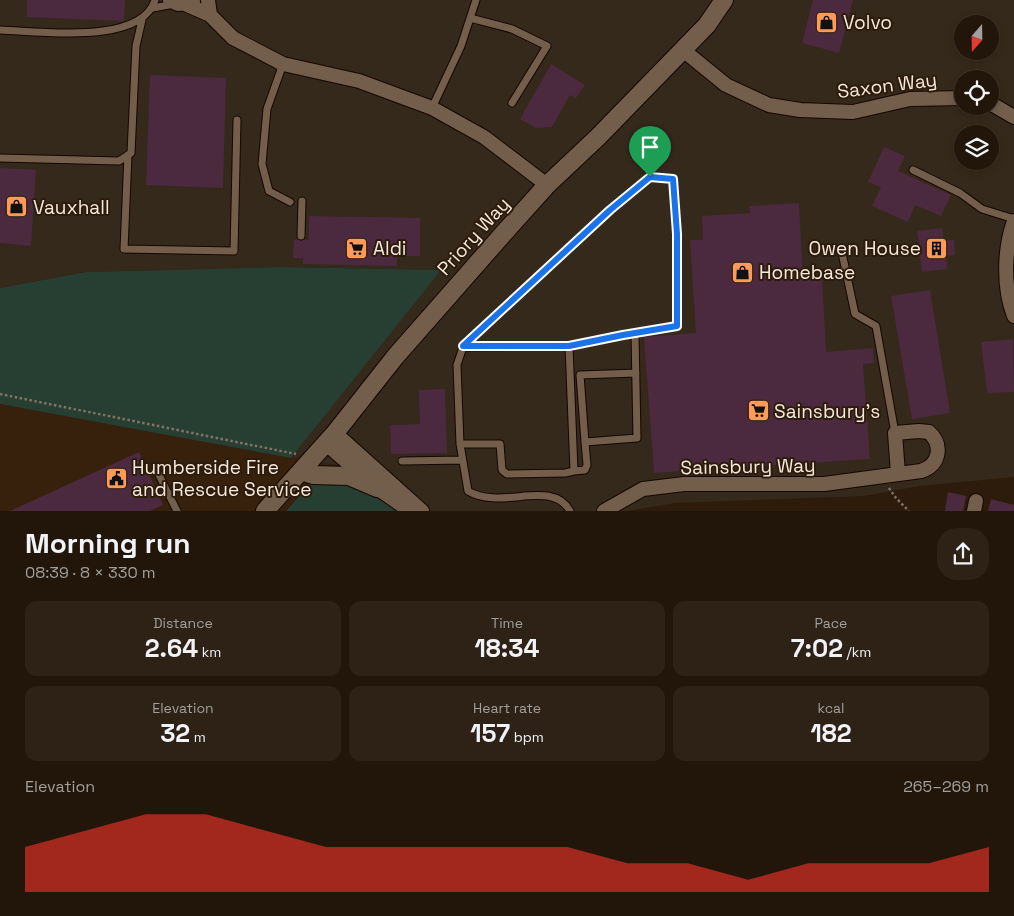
<!DOCTYPE html>
<html lang="en">
<head>
<meta charset="utf-8">
<style>
	:root { --surface:#221509; --page:#2e2217; --text:#f1f3f6; --muted:#a29f9c; --line:#3f342a; --accent:#d93025 }
	body { margin:0; font-family:"Space Grotesk",sans-serif; background:var(--page); color:var(--text); height:100vh; display:flex; flex-direction:column; font-size:19px; white-space:nowrap }
	* { box-sizing:border-box; margin:0 }
	p { font-size:16px; color:var(--muted) }
	.icon { flex:none; width:28px; height:28px; fill:none; stroke:currentColor; stroke-width:2; stroke-linecap:round; stroke-linejoin:round }
	.map { position:relative; height:511px; overflow:hidden }
	.sheet { display:flex; flex-direction:column; background:var(--surface); flex:1 }
	.sheet>* { flex:none }
	.needle { width:32px; rotate:200deg }
	.controls { position:absolute; left:954px; top:15px; display:grid; gap:10px }
	.controls a { display:grid; place-items:center; width:45px; height:45px; border-radius:50%; background:var(--surface); box-shadow:0 2px 8px #0003,0 0 0 1px var(--line); font-size:25px }
	.pin { position:absolute; display:grid; place-items:center; width:42px; height:42px; color:#fff; margin:-51px -21px; border-radius:50% 50% 50% 0; rotate:-45deg; box-shadow:0 0 5px #0007 }
	.pin .icon { rotate:45deg }
	.round { display:grid; place-items:center; flex:none; width:52px; height:52px; border-radius:20px; background:var(--page) }
	.summary { display:flex; align-items:center; justify-content:space-between; height:85px; padding:0 25px }
	h1 { font-size:28px; font-weight:600; line-height:38px }
	.stats { display:grid; grid-template-columns:repeat(3,1fr); gap:8px; height:85px; padding:5px 25px }
	.stats div { display:grid; align-content:center; border-radius:12px; background:var(--page); text-align:center }
	.stats b { font-size:25px; font-weight:600 }
	.stats small { font-size:14px; font-weight:400 }
	.stats p { font-size:14px }
	.chart { height:140px; padding:10px 25px }
	.chart p { display:flex; justify-content:space-between }
	.chart svg { width:100%; height:90px; margin-top:5px; fill:var(--accent); opacity:.7 }
	.map>svg:first-child { display:block }
	.commercial { fill:#35291b; fill-rule:evenodd }
	.built { fill:#38210c }
	.green { fill:#273f32 }
	.building { fill:#4b293e }
	.lines { fill:none; stroke-linecap:round; stroke-linejoin:round }
	.service-casing { stroke:#150600; stroke-width:9 }
	.minor-casing { stroke:#150600; stroke-width:16 }
	.tertiary-casing { stroke:#150600; stroke-width:20 }
	.path { stroke:#827365; stroke-width:2.5; stroke-dasharray:2.5 2.5; stroke-linecap:butt }
	.service { stroke:#735e4c; stroke-width:7 }
	.minor { stroke:#735e4c; stroke-width:14 }
	.tertiary { stroke:#735e4c; stroke-width:18 }
	.route-casing { stroke:#fff; stroke-width:10 }
	.route { stroke:#1a73e8; stroke-width:6 }
	.labels { text-anchor:middle; stroke-width:4; stroke-linejoin:round; paint-order:stroke }
	.poi-label { font-size:19px; fill:#f5e9de; stroke:#2d1c0c; text-anchor:start }
	.street-label { font-size:19px; fill:#f5e9de; stroke:#2d1c0c }
</style>
</head>
<body>
<div class="map">
<svg width="1014" height="511" viewBox="0 0 1014 511">
	<rect width="100%" height="100%" fill="#2d1c0c"/>
	<path class="commercial" d="M0,0H1014V477L919,486L864,496L675,503L628,511H404L350,467L291,458L440,270L281,267L86,272L0,288ZM962,24H990V51H962ZM962,79H990V106H962ZM962,134H990V161H962Z"/>
	<path class="built" d="M0,404L291,458L350,467L322,470L285,511H0Z"/>
	<path class="green" d="M281,267L441,270L291,458L0,404V288L86,272Z
		M350,467L404,511H286L322,470Z"/>
	<path class="building" d="M27,0H125L124,21L27,17Z
		M813,0H853L839,53L802,43Z
		M551,64L585,85L576,98L570,95L552,127L536,128L520,119Z
		M150,75L226,78L223,188L146,185Z
		M884,147L905,156L898,171L951,195L941,216L915,205L908,222L872,206L881,187L868,182Z
		M0,168L36,170L31,246L0,243Z
		M799,203L803,278L822,276L826,352L873,348L874,363L863,364L870,459L654,473L644,337L696,333L690,240H703L702,216L750,213L749,206Z
		M309,216L420,218V256H397V266L303,264V258H293L294,240H309Z
		M942,228L944,241L954,240L955,255L946,256L947,269L922,272L917,231Z
		M930,290L950,413L912,419L891,296Z
		M1013,339L1014,392L987,393L981,342Z
		M445,389L447,453L391,454L390,425L420,424L419,390Z
		M139,452L163,505L150,511H10Z
		M948,492L966,496L963,511H945Z
		M991,499L1014,505V511H988Z"/>
	<g class="lines">
		<defs>
			<path id="service" d="M153,8L174,4
				M470,18L512,29L547,46L512,103
				M0,30C39,31 141,46 155,0
				M283,64L267,109L262,164L269,191L290,202
				M432,108L461,46L476,0
				M128,155L124,249L234,251L237,120
				M0,158L119,161L131,153L136,46L142,20
				M913,170L960,193L982,209L1014,219
				M301,236L302,201
				M841,248L855,314L876,326L895,433
				M463,347L569,346
				M585,442L580,375L636,373
				M460,444H500L502,470L507,474L565,473L574,471L569,346L623,335L677,326V234L673,179L650,177L610,210L463,347L457,365L460,444L468,491C501,511 552,478 570,511
				M402,461L462,460
				M156,469L177,511
				M574,471L585,470L587,465L585,442L637,438L635,333"/>
			<path id="minor" d="M170,0L178,4L193,2
				M208,0L210,15
				M185,4L210,15L233,38L283,64L359,81L432,108L484,137L547,185
				M683,50L726,85L769,105L800,110L853,112L910,99L962,98
				M990,103L1014,117
				M1014,221C1004,249 1003,288 1014,316
				M335,433L422,511
				M325,443L377,488L410,511
				M604,511L643,489L684,484H824L921,471C940,465 943,445 929,432L919,431L895,433L898,474
				M974,511L976,501"/>
			<path id="tertiary" d="M301,471L313,475L349,476L377,488
				M265,511L335,433L395,357L503,234L547,185L598,137L707,25L724,0"/>
		</defs>
		<use href="#service" class="service-casing"/>
		<use href="#minor" class="minor-casing"/>
		<use href="#tertiary" class="tertiary-casing"/>
		<path class="path" d="M0,394L296,454
			M889,488L896,498L909,511"/>
		<use href="#service" class="service"/>
		<use href="#minor" class="minor"/>
		<use href="#tertiary" class="tertiary"/>
	</g>
	<g class="lines">
		<defs>
			<path id="route" d="M650,177L673,179L677,234V326L623,335L569,346H463L610,210Z"/>
		</defs>
		<use href="#route" class="route-casing"/>
		<use href="#route" class="route"/>
	</g>
	<defs>
		<symbol id="shop-square" viewBox="-11 -11 22 22"><rect x="-9" y="-9" width="18" height="18" rx="4" fill="#fe9b59" stroke="#2d1c0c"/><path d="M-5-2.5h2.3a2.7 3.5 0 0 1 5.4 0H5L5.5 6h-11ZM-1.5-2.5h3a1.5 2.3 0 0 0-3 0Z" fill="#111"/></symbol>
		<symbol id="supermarket-square" viewBox="-11 -11 22 22"><rect x="-9" y="-9" width="18" height="18" rx="4" fill="#fe9b59" stroke="#2d1c0c"/><path d="M-6-5.5h2.5l.6 2H6L4.5 2H-2.5L-4.4-4H-6ZM-1.5 3.2a1.3 1.3 0 1 0 .1 0ZM3 3.2a1.3 1.3 0 1 0 .1 0Z" fill="#111"/></symbol>
		<symbol id="building-square" viewBox="-11 -11 22 22"><rect x="-9" y="-9" width="18" height="18" rx="4" fill="#fe9b59" stroke="#2d1c0c"/><path d="M-4-6H4V6H1V3H-1V6H-4ZM-2.5-4.3h1.7v1.8h-1.7ZM.8-4.3h1.7v1.8H.8ZM-2.5-1h1.7V.8h-1.7ZM.8-1h1.7V.8H.8Z" fill="#111"/></symbol>
		<symbol id="civic-square" viewBox="-11 -11 22 22"><rect x="-9" y="-9" width="18" height="18" rx="4" fill="#fe9b59" stroke="#2d1c0c"/><path d="M-.6-6.5H3V-4.5H.6V-3L4-1V1h2V6H-6V1h2V-1L-.6-3ZM-1.2 2.5V6h2.4V2.5Z" fill="#111"/></symbol>
	</defs>
	<g fill-rule="evenodd">
		<use href="#shop-square" x="814" y="10" width="25" height="25"/>
		<use href="#shop-square" x="4" y="194" width="25" height="25"/>
		<use href="#supermarket-square" x="344" y="236" width="25" height="25"/>
		<use href="#building-square" x="924" y="236" width="25" height="25"/>
		<use href="#shop-square" x="730" y="260" width="25" height="25"/>
		<use href="#supermarket-square" x="746" y="398" width="25" height="25"/>
		<use href="#civic-square" x="104" y="466" width="25" height="25"/>
	</g>
	<g class="labels">
		<g class="poi-label">
			<text x="843" y="29">Volvo</text>
			<text x="33" y="214">Vauxhall</text>
			<text x="373" y="255">Aldi</text>
			<text x="921" y="255" text-anchor="end">Owen House</text>
			<text x="759" y="279">Homebase</text>
			<text x="774" y="418">Sainsbury's</text>
			<text x="132" y="474">Humberside Fire<tspan x="132" dy="22">and Rescue Service</tspan></text>
		</g>
		<g class="street-label">
			<text transform="translate(887 85) rotate(-7)" y="7">Saxon Way</text>
			<text transform="translate(473 236) rotate(-48)" y="7">Priory Way</text>
			<text transform="translate(748 466) rotate(-1)" y="7">Sainsbury Way</text>
		</g>
	</g>
</svg>
<div class="controls">
<a><svg class="needle" viewBox="-14 -14 28 28"><path d="M0-13l5 13h-10z" fill="#e53935"/><path d="M0 13l5-13h-10z" fill="#a29f9c"/></svg></a>
<a><svg class="icon" aria-label="locate" viewBox="0 0 24 24"><circle cx="12" cy="12" r="6"/><path d="M12 2v4M12 18v4M2 12h4M18 12h4"/></svg></a>
<a><svg class="icon" aria-label="layers" viewBox="0 0 24 24"><path d="M12 4l9 5-9 5-9-5zM3 14l9 5 9-5"/></svg></a>
</div>
<div class="pin" style="left:650px;top:177px;background:#1e9e55"><svg class="icon" aria-label="arrive" viewBox="0 0 24 24"><path d="M6 21V4h12l-3 4 3 4H6"/></svg></div>
</div>
<section class="sheet">
<div class="summary"><div><h1>Morning run</h1><p>08:39 · 8 × 330 m</p></div><a class="round"><svg class="icon" aria-label="share" viewBox="0 0 24 24"><path d="M12 15V3M7 8l5-5 5 5M5 13v7h14v-7"/></svg></a></div>
<div class="stats">
<div><p>Distance</p><b>2.64<small> km</small></b></div>
<div><p>Time</p><b>18:34</b></div>
<div><p>Pace</p><b>7:02<small> /km</small></b></div>
</div>
<div class="stats">
<div><p>Elevation</p><b>32<small> m</small></b></div>
<div><p>Heart rate</p><b>157<small> bpm</small></b></div>
<div><p>kcal</p><b>182</b></div>
</div>
<div class="chart"><p><span>Elevation</span>265–269 m</p>
<svg viewBox="0 0 160 44" preserveAspectRatio="none"><path d="M0 44V22L10 14L20 6L30 6L40 14L50 22L60 22L70 22L80 22L90 22L100 30L110 30L120 38L130 30L140 30L150 30L160 22V44z"/></svg>
</div>
</section>
</body>
</html>
